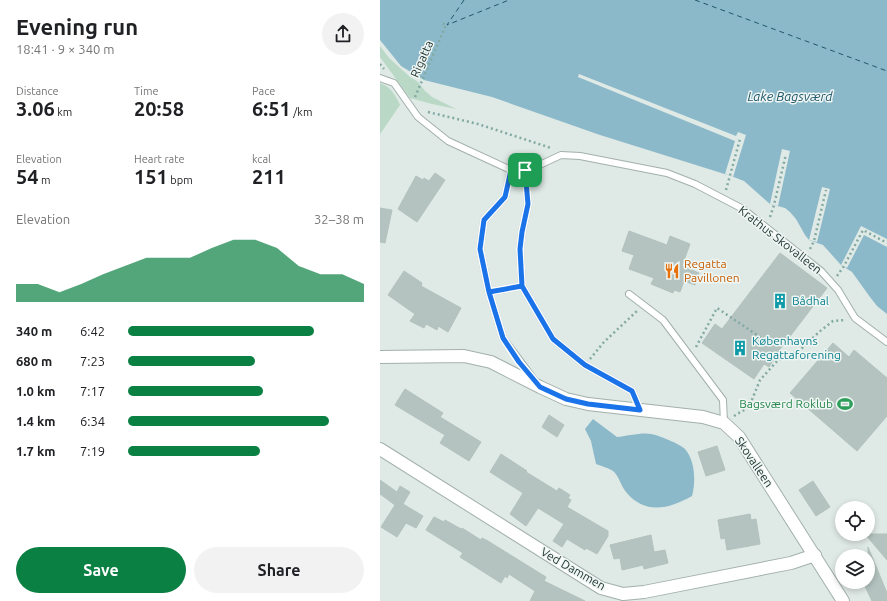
<!DOCTYPE html>
<html lang="en">
<head>
<meta charset="utf-8">
<style>
	:root { --surface:#fff; --page:#f2f2f2; --text:#202124; --muted:#757577; --accent:#0b8043 }
	body { margin:0; font-family:Ubuntu,sans-serif; background:var(--page); color:var(--text); height:100vh; display:flex; flex-direction:column; font-size:15px; white-space:nowrap }
	* { box-sizing:border-box; margin:0 }
	p { font-size:13px; color:var(--muted) }
	.icon { flex:none; width:22px; height:22px; fill:none; stroke:currentColor; stroke-width:2; stroke-linecap:round; stroke-linejoin:round }
	.map { position:relative; flex:1; overflow:hidden }
	.drawer { display:flex; flex-direction:column; background:var(--surface); width:380px }
	.drawer>* { flex:none }
	.fabs { position:absolute; left:455px; top:501px; display:grid; gap:8px }
	.fabs a { display:grid; place-items:center; width:40px; height:40px; border-radius:50%; background:var(--surface); box-shadow:0 2px 6px #0003; font-size:20px }
	.pin { position:absolute; display:grid; place-items:center; width:34px; height:34px; color:#fff; margin:-17px; border-radius:8px; box-shadow:0 2px 6px #0006 }
	.round { display:grid; place-items:center; flex:none; width:42px; height:42px; border-radius:21px; background:var(--page) }
	.summary { display:flex; align-items:center; justify-content:space-between; height:68px; padding:0 16px }
	h1 { font-size:22px; font-weight:700; line-height:30px }
	.metrics { display:grid; grid-template-columns:repeat(3,1fr); gap:6px; height:68px; padding:4px 16px }
	.metrics div { display:grid; align-content:center }
	.metrics b { font-size:20px; font-weight:700 }
	.metrics small { font-size:11px; font-weight:400 }
	.metrics p { font-size:11px }
	.chart { height:112px; padding:8px 16px }
	.chart p { display:flex; justify-content:space-between }
	.chart svg { width:100%; height:72px; margin-top:4px; fill:var(--accent); opacity:.7 }
	.action { display:flex; gap:8px; margin-top:auto; padding:8px 16px }
	.action a { flex:1; height:46px; border-radius:24px; background:var(--accent); color:#fff; font-size:16px; font-weight:700; line-height:46px; text-align:center }
	.action a+a { background:var(--page); color:var(--text) }
	ul { padding:0 16px; list-style:none; font-size:13px }
	li { display:grid; grid-template-columns:64px 48px 1fr; align-items:center; height:30px }
	li i { height:10px; border-radius:5px; background:var(--accent) }
	main { display:flex; flex:1; min-height:0 }
	.map>svg:first-child { display:block }
	.green { fill:#b9d8c5 }
	.water { fill:#8bb9ca }
	.pier { fill:#dfe9e5 }
	.lines { fill:none; stroke-linecap:round; stroke-linejoin:round }
	.ferry { stroke:#21586d; stroke-width:1; stroke-dasharray:5 4; stroke-linecap:butt }
	.building { fill:#b4c3bf; stroke:#b2c2bd }
	.lane-casing { stroke:#a2b0ac; stroke-width:8 }
	.street-casing { stroke:#a2b0ac; stroke-width:14 }
	.path { stroke:#82aaa2; stroke-width:2.5; stroke-dasharray:2 3; stroke-linecap:butt }
	.lane { stroke:#fff; stroke-width:6 }
	.street { stroke:#fff; stroke-width:12 }
	.route-casing { stroke:#fff; stroke-width:8 }
	.route { stroke:#1a73e8; stroke-width:5 }
	.labels { text-anchor:middle; stroke-width:3; stroke-linejoin:round; paint-order:stroke }
	.street-label { font-size:12px; fill:#213734; stroke:#eff6f3 }
	.food-label { font-size:12px; fill:#c56008; stroke:#eff6f3; text-anchor:start }
	.culture-label { font-size:12px; fill:#0d838f; stroke:#eff6f3; text-anchor:start }
	.leisure-label { font-size:12px; fill:#27864d; stroke:#eff6f3; text-anchor:end }
	.water-label { font-size:13px; font-style:italic; fill:#21586d; stroke:#eff6f3 }
</style>
</head>
<body>
<main>
<section class="drawer">
<div class="summary"><div><h1>Evening run</h1><p>18:41 · 9 × 340 m</p></div><a class="round"><svg class="icon" aria-label="share" viewBox="0 0 24 24"><path d="M12 15V3M7 8l5-5 5 5M5 13v7h14v-7"/></svg></a></div>
<div class="metrics">
<div><p>Distance</p><b>3.06<small> km</small></b></div>
<div><p>Time</p><b>20:58</b></div>
<div><p>Pace</p><b>6:51<small> /km</small></b></div>
</div>
<div class="metrics">
<div><p>Elevation</p><b>54<small> m</small></b></div>
<div><p>Heart rate</p><b>151<small> bpm</small></b></div>
<div><p>kcal</p><b>211</b></div>
</div>
<div class="chart"><p><span>Elevation</span>32–38 m</p>
<svg viewBox="0 0 160 44" preserveAspectRatio="none"><path d="M0 44V33L10 33L20 38L30 33L40 27L50 22L60 17L70 17L80 17L90 11L100 6L110 6L120 11L130 22L140 27L150 27L160 33V44z"/></svg>
</div>
<ul>
<li><b>340 m</b>6:42<i style="width:79%"></i></li>
<li><b>680 m</b>7:23<i style="width:54%"></i></li>
<li><b>1.0 km</b>7:17<i style="width:57%"></i></li>
<li><b>1.4 km</b>6:34<i style="width:85%"></i></li>
<li><b>1.7 km</b>7:19<i style="width:56%"></i></li>
</ul>
<div class="action"><a>Save</a><a>Share</a></div>
</section>
<div class="map">
<svg width="507" height="601" viewBox="0 0 507 601">
	<rect width="100%" height="100%" fill="#dfe9e5"/>
	<path class="green" d="M0,46L9,58L30,77L38,82L45,91L52,97L76,109L52,104L30,98L0,57Z
		M0,83C11,87 15,95 20,105L0,134Z"/>
	<path class="water" d="M0,0H507V314L497,306L490,297L472,272L461,265L443,245L429,240L425,235L416,219L410,212L405,208L390,204L364,181L351,176L220,135L112,97L44,80L21,66L0,40Z
		M213,419L237,437C246,436 263,432 271,434C278,435 300,444 305,449C315,460 316,482 312,496C289,509 265,515 246,492C241,486 239,476 233,471C229,468 221,466 216,464L211,441L205,429Z"/>
	<path class="pier" d="M199,74L356,136L358,132L366,135L353,177L345,174L355,141L198,77Z
		M402,149L410,151L398,206L390,204Z
		M442,187L450,189L437,242L429,240Z
		M481,226L507,239V247L484,235L467,268L461,265Z"/>
	<g class="lines">
		<path class="ferry" d="M84,0L67,25L129,0
			M315,0L507,71"/>
	</g>
	<path class="building" d="M55,173L65,180L37,222L18,209L36,176L43,180L44,178L49,181Z
		M0,208L12,210L5,243L0,242Z
		M249,231L287,245L290,236L310,244L302,266L319,273L315,285L304,281L300,292L294,290L293,293L271,284L274,278L249,269L254,255L242,251Z
		M400,253L447,288L398,352L389,367L384,364L374,379L322,343L335,324L342,329Z
		M24,271L42,283L41,286L81,308L68,332L58,326L57,330L46,324L44,328L30,321L35,314L8,295Z
		M453,343L469,357L474,350L507,378V416L477,451L410,393Z
		M25,389L63,413L60,417L101,442L89,461L60,443L65,435L15,405Z
		M169,415L184,425L177,437L162,427Z
		M337,446L345,470L326,476L318,452Z
		M121,454L147,471L146,472L177,491L179,488L190,495L188,498L191,500L187,507L228,531V536L217,554L206,548L205,550L187,539L182,547L173,541L184,524L158,508L146,526L130,514L143,493L110,472Z
		M0,480L17,492L20,486L30,492L23,504L43,516L36,528L26,523L17,537L1,527L15,505L0,494Z
		M433,481L450,507L436,516L419,490Z
		M370,514L371,520L376,519L380,544L347,550L345,538L341,539L338,520Z
		M54,517L64,522L65,520L81,529L82,528L101,540L102,538L108,541L166,577L164,581L205,601H150L155,591L129,574L127,578L125,576L121,583L80,557L83,553L46,530Z
		M485,534H507V560Z
		M271,535L274,552L285,550L288,563L264,569L263,565L242,570L240,558L234,559L230,545Z
		M488,547L507,593V601H492L483,582H488Z"/>
	<g class="lines">
		<defs>
			<path id="lane" d="M0,78L14,83L38,117L68,141L131,170L151,169L181,155L200,156L287,173L315,184L363,209L441,271L458,290L475,318L507,342
				M145,169L148,204L142,232L140,249L142,286L173,339L205,365L252,391L260,410
				M131,170L125,197L104,220L100,249L109,292L123,338L155,381
				M109,292L142,286
				M249,294L283,320L343,400L344,423"/>
			<path id="street" d="M0,357L84,356L111,362L160,387L186,399L208,404L323,417L344,423L359,437L463,601
				M0,449L221,588L243,594L264,592L411,563L435,555"/>
		</defs>
		<use href="#lane" class="lane-casing"/>
		<use href="#street" class="street-casing"/>
		<path class="path" d="M0,64L4,69
			M35,97L66,25L60,22
			M48,112L98,124L171,148
			M346,190L360,139
			M390,217L394,205L406,154
			M430,249L434,241L446,190
			M457,276L464,266L483,230L507,243
			M316,347L337,308L386,341L385,343
			M210,359L224,342L257,311
			M354,416L369,407L380,380L398,360L419,351L439,332L453,321L465,320"/>
		<use href="#lane" class="lane"/>
		<use href="#street" class="street"/>
	</g>
	<g class="lines">
		<defs>
			<path id="route" d="M145,170H131L125,197L104,220L100,249L109,292L142,286L173,339L205,365L252,391L260,410L208,404L186,399L160,387L139,362L123,338L109,292L142,286L140,249L142,232L148,204L145,170"/>
		</defs>
		<use href="#route" class="route-casing"/>
		<use href="#route" class="route"/>
	</g>
	<defs>
		<symbol id="restaurant-bare" viewBox="-9 -9 18 18"><path d="M-5-6h1v4h1v-4h1v4h1v-4h1v5L-1.5 .5V6h-2V.5L-5-1ZM5-6V6H3V1.5H1.5Q1.5-4 5-6Z" fill="#e8710a" stroke="#eff6f3" stroke-width="2.5" paint-order="stroke"/></symbol>
		<symbol id="building-bare" viewBox="-9 -9 18 18"><path d="M-4-6H4V6H1V3H-1V6H-4ZM-2.5-4.3h1.7v1.8h-1.7ZM.8-4.3h1.7v1.8H.8ZM-2.5-1h1.7V.8h-1.7ZM.8-1h1.7V.8H.8Z" fill="#0f9aa8" stroke="#eff6f3" stroke-width="2.5" paint-order="stroke"/></symbol>
		<symbol id="stadium-bare" viewBox="-9 -9 18 18"><path d="M0-5a6.5 5 0 1 0 0 10a6.5 5 0 1 0 0-10ZM-3.5-1.8h7v3.6h-7Z" fill="#2e9e5b" stroke="#eff6f3" stroke-width="2.5" paint-order="stroke"/></symbol>
	</defs>
	<g fill-rule="evenodd">
		<use href="#restaurant-bare" x="281" y="260" width="22" height="22"/>
		<use href="#building-bare" x="389" y="290" width="22" height="22"/>
		<use href="#building-bare" x="349" y="337" width="22" height="22"/>
		<use href="#stadium-bare" x="454" y="393" width="22" height="22"/>
	</g>
	<g class="labels">
		<g class="street-label">
			<text transform="translate(42 59) rotate(-66)" y="4">Rigatta</text>
			<text transform="translate(400 240) rotate(38)" y="4">Krathus Skovalleen</text>
			<text transform="translate(374 462) rotate(56)" y="4">Skovalleen</text>
			<text transform="translate(193 569) rotate(30)" y="4">Ved Dammen</text>
		</g>
		<g class="food-label">
			<text x="304" y="268">Regatta<tspan x="304" dy="14">Pavillonen</tspan></text>
		</g>
		<g class="culture-label">
			<text x="412" y="305">Bådhal</text>
			<text x="372" y="345">Københavns<tspan x="372" dy="14">Regattaforening</tspan></text>
		</g>
		<g class="leisure-label">
			<text x="453" y="408">Bagsværd Roklub</text>
		</g>
		<g class="water-label">
			<text x="410" y="101">Lake Bagsværd</text>
		</g>
	</g>
</svg>
<div class="fabs">
<a><svg class="icon" aria-label="locate" viewBox="0 0 24 24"><circle cx="12" cy="12" r="6"/><path d="M12 2v4M12 18v4M2 12h4M18 12h4"/></svg></a>
<a><svg class="icon" aria-label="layers" viewBox="0 0 24 24"><path d="M12 4l9 5-9 5-9-5zM3 14l9 5 9-5"/></svg></a>
</div>
<div class="pin" style="left:145px;top:170px;background:#1e9e55"><svg class="icon" aria-label="arrive" viewBox="0 0 24 24"><path d="M6 21V4h12l-3 4 3 4H6"/></svg></div>
</div>
</main>
</body>
</html>
